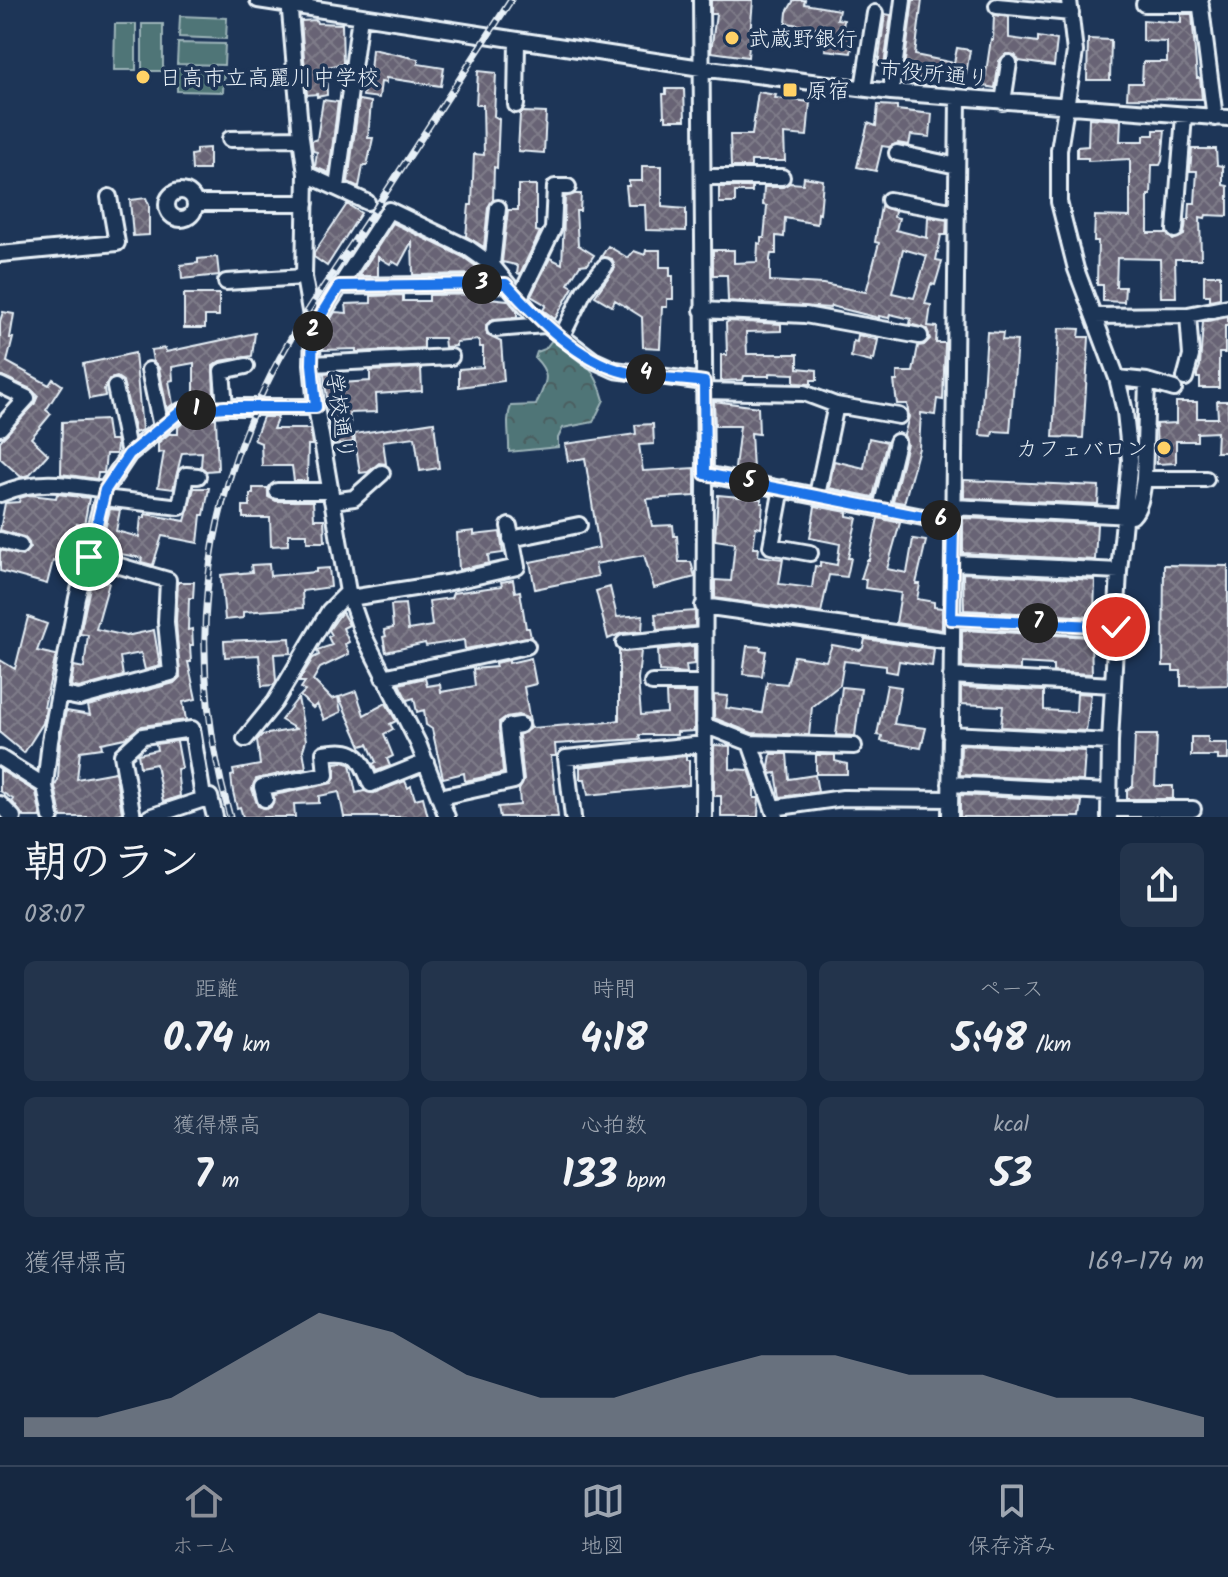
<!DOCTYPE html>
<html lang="ja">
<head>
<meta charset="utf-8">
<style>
	:root { --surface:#162841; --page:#23344c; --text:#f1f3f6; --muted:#9ea6b1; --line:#35445a; --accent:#8c9099 }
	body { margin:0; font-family:Kalam,"Klee One",sans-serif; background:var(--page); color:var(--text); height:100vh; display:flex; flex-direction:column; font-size:30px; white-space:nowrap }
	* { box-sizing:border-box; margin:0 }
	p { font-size:26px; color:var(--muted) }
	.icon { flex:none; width:44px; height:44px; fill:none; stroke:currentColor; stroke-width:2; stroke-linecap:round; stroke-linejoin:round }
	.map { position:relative; height:817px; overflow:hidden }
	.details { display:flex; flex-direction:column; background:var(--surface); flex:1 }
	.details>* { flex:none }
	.pin { position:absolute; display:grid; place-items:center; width:68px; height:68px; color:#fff; margin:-34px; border:4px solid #fff; border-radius:50%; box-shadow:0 2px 8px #0007 }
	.km { position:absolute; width:40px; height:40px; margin:-20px; border-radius:50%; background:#222; color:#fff; font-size:22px; line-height:40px; text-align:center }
	.round { display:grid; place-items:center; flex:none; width:84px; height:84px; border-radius:12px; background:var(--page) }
	.summary { display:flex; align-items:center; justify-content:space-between; height:136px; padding:0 24px }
	h1 { font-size:44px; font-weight:800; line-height:60px }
	.stats { display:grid; grid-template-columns:repeat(3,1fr); gap:12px; height:136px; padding:8px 24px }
	.stats div { display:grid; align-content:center; border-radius:12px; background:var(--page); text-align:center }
	.stats b { font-size:40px; font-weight:800 }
	.stats small { font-size:22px; font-weight:400 }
	.stats p { font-size:22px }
	.chart { height:224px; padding:16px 24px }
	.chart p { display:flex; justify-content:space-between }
	.chart svg { width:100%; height:144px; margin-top:8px; fill:var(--accent); opacity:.7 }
	.menu { display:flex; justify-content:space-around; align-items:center; height:112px; border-top:2px solid var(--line); background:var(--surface); font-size:22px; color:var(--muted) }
	.menu a { display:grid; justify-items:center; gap:4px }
	.menu .current { color:var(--accent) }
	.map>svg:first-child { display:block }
	.grass { fill:#507577; stroke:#9cb3b8; stroke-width:2 }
	.forest { fill:url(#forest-crowns); stroke:#9cb3b8; stroke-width:2 }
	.building { fill:url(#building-cross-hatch); stroke:#e8f1f8; stroke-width:2; fill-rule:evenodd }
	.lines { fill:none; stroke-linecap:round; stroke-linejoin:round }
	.minor-casing { stroke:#e8f1f8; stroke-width:20 }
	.minor { stroke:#1d3557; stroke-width:14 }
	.rail-casing { stroke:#e8f1f8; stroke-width:7 }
	.rail { stroke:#1d3557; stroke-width:4; stroke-dasharray:12; stroke-linecap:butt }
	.route-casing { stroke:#fff; stroke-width:16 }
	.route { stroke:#1a73e8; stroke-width:10 }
	.poi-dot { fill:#ffd166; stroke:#1d3557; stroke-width:3 }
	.labels { text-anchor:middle; stroke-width:7; stroke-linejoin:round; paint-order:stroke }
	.poi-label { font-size:22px; fill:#e8f1f8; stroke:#1d3557; text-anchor:start }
	.street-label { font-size:22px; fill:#e8f1f8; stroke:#1d3557 }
</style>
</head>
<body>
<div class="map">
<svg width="1228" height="817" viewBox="0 0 1228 817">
	<defs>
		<pattern id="forest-crowns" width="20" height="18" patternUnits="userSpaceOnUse" patternTransform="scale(2)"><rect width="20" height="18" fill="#507577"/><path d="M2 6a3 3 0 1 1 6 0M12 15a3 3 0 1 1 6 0" fill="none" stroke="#4b5e60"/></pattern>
		<pattern id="building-cross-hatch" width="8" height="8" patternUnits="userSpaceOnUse" patternTransform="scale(2)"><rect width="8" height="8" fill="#686474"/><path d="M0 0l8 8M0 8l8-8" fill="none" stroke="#7e7b89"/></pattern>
	</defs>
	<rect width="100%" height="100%" fill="#1d3557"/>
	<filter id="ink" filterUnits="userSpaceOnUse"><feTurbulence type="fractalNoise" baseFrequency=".0125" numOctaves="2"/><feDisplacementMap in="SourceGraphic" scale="16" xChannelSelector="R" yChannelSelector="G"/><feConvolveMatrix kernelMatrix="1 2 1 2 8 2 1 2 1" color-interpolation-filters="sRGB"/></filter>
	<g filter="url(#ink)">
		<path class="grass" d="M180,16L227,18L226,39L179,37Z
			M115,24H136V70H114Z
			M142,24H163V71H142Z
			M178,43L225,44L224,65L177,64Z
			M177,69L224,71L223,92L177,91Z"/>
		<path class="forest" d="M552,340C579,343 598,377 604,400L593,422L563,428L558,438V447L509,452C510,437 505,420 511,406L536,405C544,384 554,377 535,358L537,352L545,349Z"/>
		<path class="building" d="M711,0H753L748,57L711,52L716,14H711Z
			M794,0H805L804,4L839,10L837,19L844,20L842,35L854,36L851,53L825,50L828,29L786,23L787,12Z
			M913,0H922L915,55L954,63L957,48L970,50L966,74L940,70L937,82L903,75Z
			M885,14L891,15L884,66L878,65Z
			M1181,14H1192L1197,78H1200L1202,99L1127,98L1128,83H1142L1143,62H1167V42L1143,41V20L1181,23Z
			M994,15L1009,17V38L1038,42V37L1057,40L1054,66L1019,61L1015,55L1006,54L999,61L995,88L984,86L991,39L993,40Z
			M316,20L317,23L342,24L343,64L326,67L327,95L317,97V94L307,95L301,21Z
			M1088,39L1111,40L1110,80H1087Z
			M372,49L418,59V64L444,68L441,86L386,78V83L381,82L379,98L363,96L365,82L369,83Z
			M478,71L496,73L494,116L499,119L497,168L494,167L493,200L488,207L484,247L466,236L469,205H472L474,154L484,155L483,105H476Z
			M666,89H684L685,120H666V116H664L663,94H666Z
			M758,92L776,95L775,98L810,102L807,136L784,134L785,161H751V167H731L730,135H752Z
			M323,100L338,102L329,173L315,167L317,152L313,151L312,145V141L317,139Z
			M359,100L371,102L368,138H373L367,166H363L359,187L348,182Z
			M878,105L897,106V110L932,114L930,137L911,135L909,145L898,143L889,147L882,146L876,171L857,167L868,123L876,126Z
			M523,112L546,113L544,153L518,151L520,114Z
			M1089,118L1121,120L1120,141H1144V135H1154V130H1165L1162,161L1160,165H1152L1151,195H1148V233H1166L1173,240L1184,235L1186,220H1189L1190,203H1195L1197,171H1190L1192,149H1216L1217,165L1223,166V185L1228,186V216L1206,215L1205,218L1200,217L1201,259H1175L1176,297H1161L1160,259L1117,258L1116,287H1125L1124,302L1103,301V285H1097L1098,241H1094L1095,216L1130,217V159L1088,161V158H1077V147L1088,146Z
			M209,148V170H192L191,155L196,154V149Z
			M642,166H662V207L686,209V231L646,230L645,205H628L626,186H629V181H642Z
			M804,177L823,180L820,214L818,213L817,224L785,218L784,237L776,236V254H771L770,259V281L823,284L866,292L879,243L875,242L881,206L895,211L894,217L899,218L896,230L927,238L928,217L947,220L946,235H941L936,260L942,261L935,285L931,284L925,304L931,305L928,326L937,327L936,343H945L943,400L937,399L935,415L921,413L919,448L904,503L893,501L907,444L904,435L909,417L907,404H897L894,381H897V372H913L918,346L924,345L930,339L927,329L910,324L911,319L890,314L889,318L879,316V318L831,306L830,308L728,301L727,275H713V250H734V263L757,262L758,243L761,244V238H764L767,206L763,205L764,187H783L790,183L803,184ZM903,249L927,256L914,298L892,293Z
			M518,185H536V231L540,232L520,274L517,273L518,267L516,265L502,262L508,210H518Z
			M719,187H752V192H735V203H719Z
			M575,194H581L580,211H576L578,245L594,255L588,264L580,265L568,284L573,287L555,319L543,310L546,305L531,296L550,258L562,264L565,197Z
			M146,198L149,205V235L133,236L130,200Z
			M347,204L361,213L327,266L314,257V253Z
			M393,223L463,257L487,274L413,275L412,241L399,265L392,261L390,264L378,257V276H359Z
			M608,246L628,258L634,251L645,255L646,250H660V267H670V276H673V299H667V307H662L660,348L643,347L642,317L615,300L612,306L595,296L615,268L612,259L601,257Z
			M217,257L219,275L182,279L181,265L198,263V259Z
			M1204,275H1220V298L1210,300V295H1204Z
			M184,294H219V316H205V328H184Z
			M489,294V298L508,300L517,311V317L493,319L486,325L487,335L501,342L504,381L459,387V369L483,367V347H480L479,340L456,342V346L445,347L444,338H424V348L356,352V349L323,350L325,328L335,312L347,313L346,304L371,303V296L403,295V301H429V295Z
			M3,312L14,314L10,338H13L7,362L49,385L53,379L62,385L46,410L51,414L31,438L48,454L29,475L21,477L0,458V441L34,405L38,396L31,389L0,375V321Z
			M1228,317V326H1225V353H1219V388H1200V378H1197V374L1200,366L1203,322Z
			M729,321L781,324V331L746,332L747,354H798V368L817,370V380H811V384L794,383V374L769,373V376H744L743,380L721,381V355H727L726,323Z
			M1059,328L1080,329L1079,337H1089L1083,438L1053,437Z
			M987,332L1003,333L1002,340L1017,341L1010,432L993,431L992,436L980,435Z
			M255,333L252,356L220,361L213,366L214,398L194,400V363L172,367L173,380L169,381L173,404L167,409L159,368L153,361L151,350L165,348L166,352Z
			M858,335L878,340L874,360L871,359V362L851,357L853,341L857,342Z
			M135,353L142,430L135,433L123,381L117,377L109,379L104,389L105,396L89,399L83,364Z
			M421,368L422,391L376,394L377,412L349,413L353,442L333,445L324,374L338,373V382L341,383L370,381V371Z
			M714,401L758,407L759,434L751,433L753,469L735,468L740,426H715Z
			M1217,401H1228V452H1216L1217,432L1197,433V441H1176V463L1157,464L1156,424L1176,423V402H1197V418H1218Z
			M263,417H278L273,429H310L312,445H308L307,481H294L292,466H262L261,443L254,440Z
			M216,418L218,470L206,471L201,467L202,452L182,453L173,489L158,487L164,452L158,453V443L169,434H178V427L185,421Z
			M106,420L109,440H116L117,444L116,454H106L104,473H98L97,479L61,474L62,422Z
			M434,422L439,468L420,471L415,437L383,441L386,464L379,463L368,472L360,473L354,434Z
			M653,424L654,444L639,445L643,471L695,468V496L647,499L652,526L673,525L674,536H677L679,562H691L695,577L654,588L644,555L595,564L598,576L535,589L530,562L599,548L585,458L568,461L565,444L636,434L635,425Z
			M869,438L887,442L873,497L829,488L834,461L864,468Z
			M964,480L1099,486L1098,504L964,498Z
			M194,488H209L204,515H201L198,543L162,536L153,565L141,562L142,558L100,550L110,509L120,510L116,531L139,537L141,517L145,518V514L185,521Z
			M253,488H268V497L276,501H313L314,519H324L325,542H307V534H288V545L271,546L270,518H243V506H250V494H253Z
			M57,494L89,498L84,525L77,524L70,564L53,561L47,584L0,571V550L22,556L30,548L29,543L24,537L0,530L5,503L19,502L20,498L30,495L56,498Z
			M718,495L761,499V503H763L761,528L756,527L753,548H759L758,556L783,559L779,584L812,588L815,566L820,567V562L837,565L840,544L810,538L815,506L847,512V516L857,518L848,558H851L847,577L829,575L821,613L715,598V580L731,581L735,543L715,540Z
			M878,518L900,523L887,569L907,573L913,539L926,541L916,584H920L917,599L934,602V607L942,608V630L896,623L901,593L865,588L866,579H861L867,560H869Z
			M963,518L1097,524L1095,560L963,553Z
			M474,531V535L500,532L503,553L488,555L489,563L459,570L457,533Z
			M269,564L270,576L316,572V569L329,568L331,587L302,591L303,608L243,612V618L225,620L221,575L252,572L251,565Z
			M1164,565L1228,566V685L1181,686V671H1173V666H1163Z
			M963,573L1095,580L1094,617L964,610Z
			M92,578L109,583L96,629L126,636L154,630L160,666L145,670L141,653L120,657L123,676L79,688L71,686L74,666L84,668L88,635L80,634Z
			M513,580L515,592L520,591L526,628H529L531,637L465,649L464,640L426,646L425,643L386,652L383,637L386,636L384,630L393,628L391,605L405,604L408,630L432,626L429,601L451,598L453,593L502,586L501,582Z
			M178,582H194L193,598H189L188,630L192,629L193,645H190L191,662H188L196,699L183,702L186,720L142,726L125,738L101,743L102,748L80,751L77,779L115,772L122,813L116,814V817H61L55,786L58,780L60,742L66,711L90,715L88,706L174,683L180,677L176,622Z
			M610,587L617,617L643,615L642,631L622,633L608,639L596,591Z
			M695,611V626L657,630L655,614Z
			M342,612L349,625L343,628L349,642L345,644L349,654L320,668L313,680L332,699L338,697L341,712L324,720L317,704L313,708L300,696L305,691L301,688L305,682H298L313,658L319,655L317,650L332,645L328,637L332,635L329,630Z
			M28,617L47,624L37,651L56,655L44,707L46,708L43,723L24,753L0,733V660L15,669Z
			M962,630L1091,637L1092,674L1053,672V665L1020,663V670L962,667Z
			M290,638L291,653L274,654L276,681L274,685L262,686L259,655L225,657L224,641Z
			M865,639L934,649L932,666L899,661L897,673L886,671V666L844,661L840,685L812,707L809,735L752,733L714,718V695L728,696L726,708L762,713L767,682L787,684L794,656L826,661L832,645L860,650L863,648Z
			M694,646V664L686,665L687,673L659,671L658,650Z
			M747,646L761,647L760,650L766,651L762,676L743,674Z
			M619,651H641L638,679L641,715L667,713L666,693H694V731L677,732V735H639L640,739L555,744L556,756H551L558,817H500L498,807L520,805L519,790L524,780L519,735L529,729L527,718L518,715L506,717L499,722L503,773L465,781L464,773L443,778L432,729L426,725L424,710L417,712L414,698L407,700L399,684L425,678L427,686L440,684L441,692L475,686L473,669L496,667L495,663L509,660V663L531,658L536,684L524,687L531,728L609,722L619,720Z
			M887,685L901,687L894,724L926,728L921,748L881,741L882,736L877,735Z
			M842,687L861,689L855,736L836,735Z
			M961,687L1044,691V710L1076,712L1077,693L1091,694L1086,731L1001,727L1003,706L961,704Z
			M356,691L364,715L386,703L396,721L390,724L393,729L384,734L393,756L387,759L390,766L376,771L373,764L376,762L368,744L361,746L339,697Z
			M298,698L306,740L303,750L306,768L256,779L252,789L258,806L267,809L271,807L274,795L332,783L335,778V763L343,762L350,764L356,793L364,791L374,793L405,781L408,788L411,786L415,799L423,797L428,817H344L339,792L319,796V803L294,804L295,817H243L240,807L237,808L233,792L231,776L234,775L233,770L260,765L257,740L262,735L296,729L281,720Z
			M1135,735H1157L1155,786H1173V799H1127V790L1133,786Z
			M1191,737H1208V743H1228V760H1218V756H1191Z
			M177,741L182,768L177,769L180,796L163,802L156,764L140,767L138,754L157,750L156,744Z
			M714,745L730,746V769L749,770L754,784V798H759L758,817H721V796H714Z
			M961,745L1085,751L1083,781L960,775Z
			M771,754H787L789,779L815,775L818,792L780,797L776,773L771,774L769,767Z
			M816,755H835V761L847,764V774H816Z
			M686,756V760H689V785L588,795L585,779H580V767Z
			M0,770L36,792L41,817H24L12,801L13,799L0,791Z
			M960,795L1082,801L1080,817H960Z"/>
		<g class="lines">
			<defs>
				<path id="minor" d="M258,0L701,68L891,92L1228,118
					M289,0L301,138L306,174L304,277L313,328L312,364L316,407L348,592L362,632L418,743L447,817
					M701,0L705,474L704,817
					M1069,0L1075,52L1059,150V202L1076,269L1117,378L1125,412L1130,460L1119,571L1110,742L1109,817
					M1200,0L1215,118
					M1144,4H1201
					M997,6L1071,13
					M863,88L875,13
					M891,92L903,0
					M1003,102L1009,63
					M516,105L517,41
					M230,139L301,138
					M897,153L957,166
					M306,174L367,202
					M703,177H782
					M337,187L360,16
					M167 205a14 14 0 1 1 28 0a14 14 0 1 1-28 0Z
					M889,200L957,212
					M195,203H306
					M1175,230L1184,116
					M0,254L117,243L109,197
					M492,265L498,208
					M226,282L304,277
					M339,286L506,284
					M519,299L553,229L555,187H568
					M702,310L805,315L920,336
					M1094,316L1188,315L1228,307
					M313,328L389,210L468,248L492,265L532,314L593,360L615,370L704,382
					M495,329L545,325
					M562,336L584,291L605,266
					M312,364L451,357
					M149,370L161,427
					M1117,378L1147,381L1174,389
					M1185,378L1191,356L1188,315
					M0,385L27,398L0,428
					M115,387L129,454
					M704,391L804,393L836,405L899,416
					M225,407L222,371L246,366
					M705,474L953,523
					M1144,479H1206
					M782,488L771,546L810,553
					M277,491H330
					M0,494C38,478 66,484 105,490
					M817,495L836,405
					M104,498L180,507L186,475L198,476
					M332,501L354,498L382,473
					M953,507L1132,516C1141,507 1142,491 1144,479L1147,381
					M881,508L897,442
					M511,539L579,525
					M0,540L20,546
					M953,563L1119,571
					M350,598L446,583L517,567L509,526
					M703,606L951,641
					M951,619L1137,630
					M624,643L703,635
					M951,676L1113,685
					M383,677L527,646
					M652,683H704
					M59,694L79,698L171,673L166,622L168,580L89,557
					M704,725L750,743L776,817
					M950,734L1110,742
					M245,739L275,702L329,611L348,592
					M750,743L854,746
					M0,758L45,786
					M950,784L1108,792
					M440,797L514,781L508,727L520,725
					M265,799L262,787L326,775L324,753C357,748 359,755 371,784L426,762
					M0,804L13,817
					M773,808L843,798L950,799
					M1109,809H1193
					M51,817L45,786L50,741L77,598L105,490L129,454L181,411L225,407H316
					M133,817L122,755L143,736L192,729L203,797
					M150,817L210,797L215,817
					M573,817L566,758L704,744
					M950,817L958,98"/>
			</defs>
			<use href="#minor" class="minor-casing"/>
			<use href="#minor" class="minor"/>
			<defs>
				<path id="rail" d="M230,817C186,661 199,516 273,371C299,320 334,272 366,223C414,149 463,74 511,0"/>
			</defs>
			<use href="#rail" class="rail-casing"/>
			<use href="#rail" class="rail"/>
		</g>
	</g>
	<g class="lines" filter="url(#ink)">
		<defs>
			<path id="route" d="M89,557L105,490L129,454L181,411L225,407H316L312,364L313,328L339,286L506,284C534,315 572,354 612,368C638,378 676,378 704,382L705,474L953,523L951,619L1116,627"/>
		</defs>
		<use href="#route" class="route-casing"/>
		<use href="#route" class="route"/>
	</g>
	<g class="poi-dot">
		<circle cx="732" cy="38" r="8"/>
		<circle cx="143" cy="77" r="8"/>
		<rect x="782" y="82" width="16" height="16" rx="4"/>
		<circle cx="1164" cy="448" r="8"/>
	</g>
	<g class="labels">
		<g class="poi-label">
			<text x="748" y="46">武蔵野銀行</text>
			<text x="159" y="85">日高市立高麗川中学校</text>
			<text x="806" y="98">原宿</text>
			<text x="1148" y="456" text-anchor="end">カフェバロン</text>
		</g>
		<g class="street-label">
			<text transform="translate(934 73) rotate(5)" y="8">市役所通り</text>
			<text transform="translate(341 416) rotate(82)" y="8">学校通り</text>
		</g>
	</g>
</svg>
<div class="pin" style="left:89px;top:557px;background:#1e9e55"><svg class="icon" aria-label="arrive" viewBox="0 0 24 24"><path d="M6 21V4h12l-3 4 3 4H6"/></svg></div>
<div class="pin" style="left:1116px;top:627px;background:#d93025"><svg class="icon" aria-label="check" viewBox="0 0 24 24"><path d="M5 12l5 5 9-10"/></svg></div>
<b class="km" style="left:196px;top:410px">1</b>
<b class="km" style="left:313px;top:331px">2</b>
<b class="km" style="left:482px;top:284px">3</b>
<b class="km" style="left:646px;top:374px">4</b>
<b class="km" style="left:749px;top:482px">5</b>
<b class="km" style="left:941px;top:520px">6</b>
<b class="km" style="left:1038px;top:623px">7</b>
</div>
<section class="details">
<div class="summary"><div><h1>朝のラン</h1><p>08:07</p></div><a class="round"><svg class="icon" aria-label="share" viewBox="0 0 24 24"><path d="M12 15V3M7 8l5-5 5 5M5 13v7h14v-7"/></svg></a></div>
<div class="stats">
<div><p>距離</p><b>0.74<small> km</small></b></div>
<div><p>時間</p><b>4:18</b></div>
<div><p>ペース</p><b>5:48<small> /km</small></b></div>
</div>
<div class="stats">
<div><p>獲得標高</p><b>7<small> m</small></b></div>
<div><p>心拍数</p><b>133<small> bpm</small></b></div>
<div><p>kcal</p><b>53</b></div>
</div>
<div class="chart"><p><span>獲得標高</span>169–174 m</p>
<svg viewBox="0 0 160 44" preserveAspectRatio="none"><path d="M0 44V38L10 38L20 32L30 19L40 6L50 12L60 25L70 32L80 32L90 25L100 19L110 19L120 25L130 25L140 32L150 32L160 38V44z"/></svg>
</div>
</section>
<nav class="menu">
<a class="current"><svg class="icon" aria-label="home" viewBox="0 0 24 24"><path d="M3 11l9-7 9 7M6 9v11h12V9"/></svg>ホーム</a>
<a><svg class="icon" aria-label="map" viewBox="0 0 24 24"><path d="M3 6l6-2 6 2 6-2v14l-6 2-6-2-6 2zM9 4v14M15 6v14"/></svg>地図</a>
<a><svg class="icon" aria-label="saved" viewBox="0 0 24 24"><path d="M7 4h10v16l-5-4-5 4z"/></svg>保存済み</a>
</nav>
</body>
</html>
